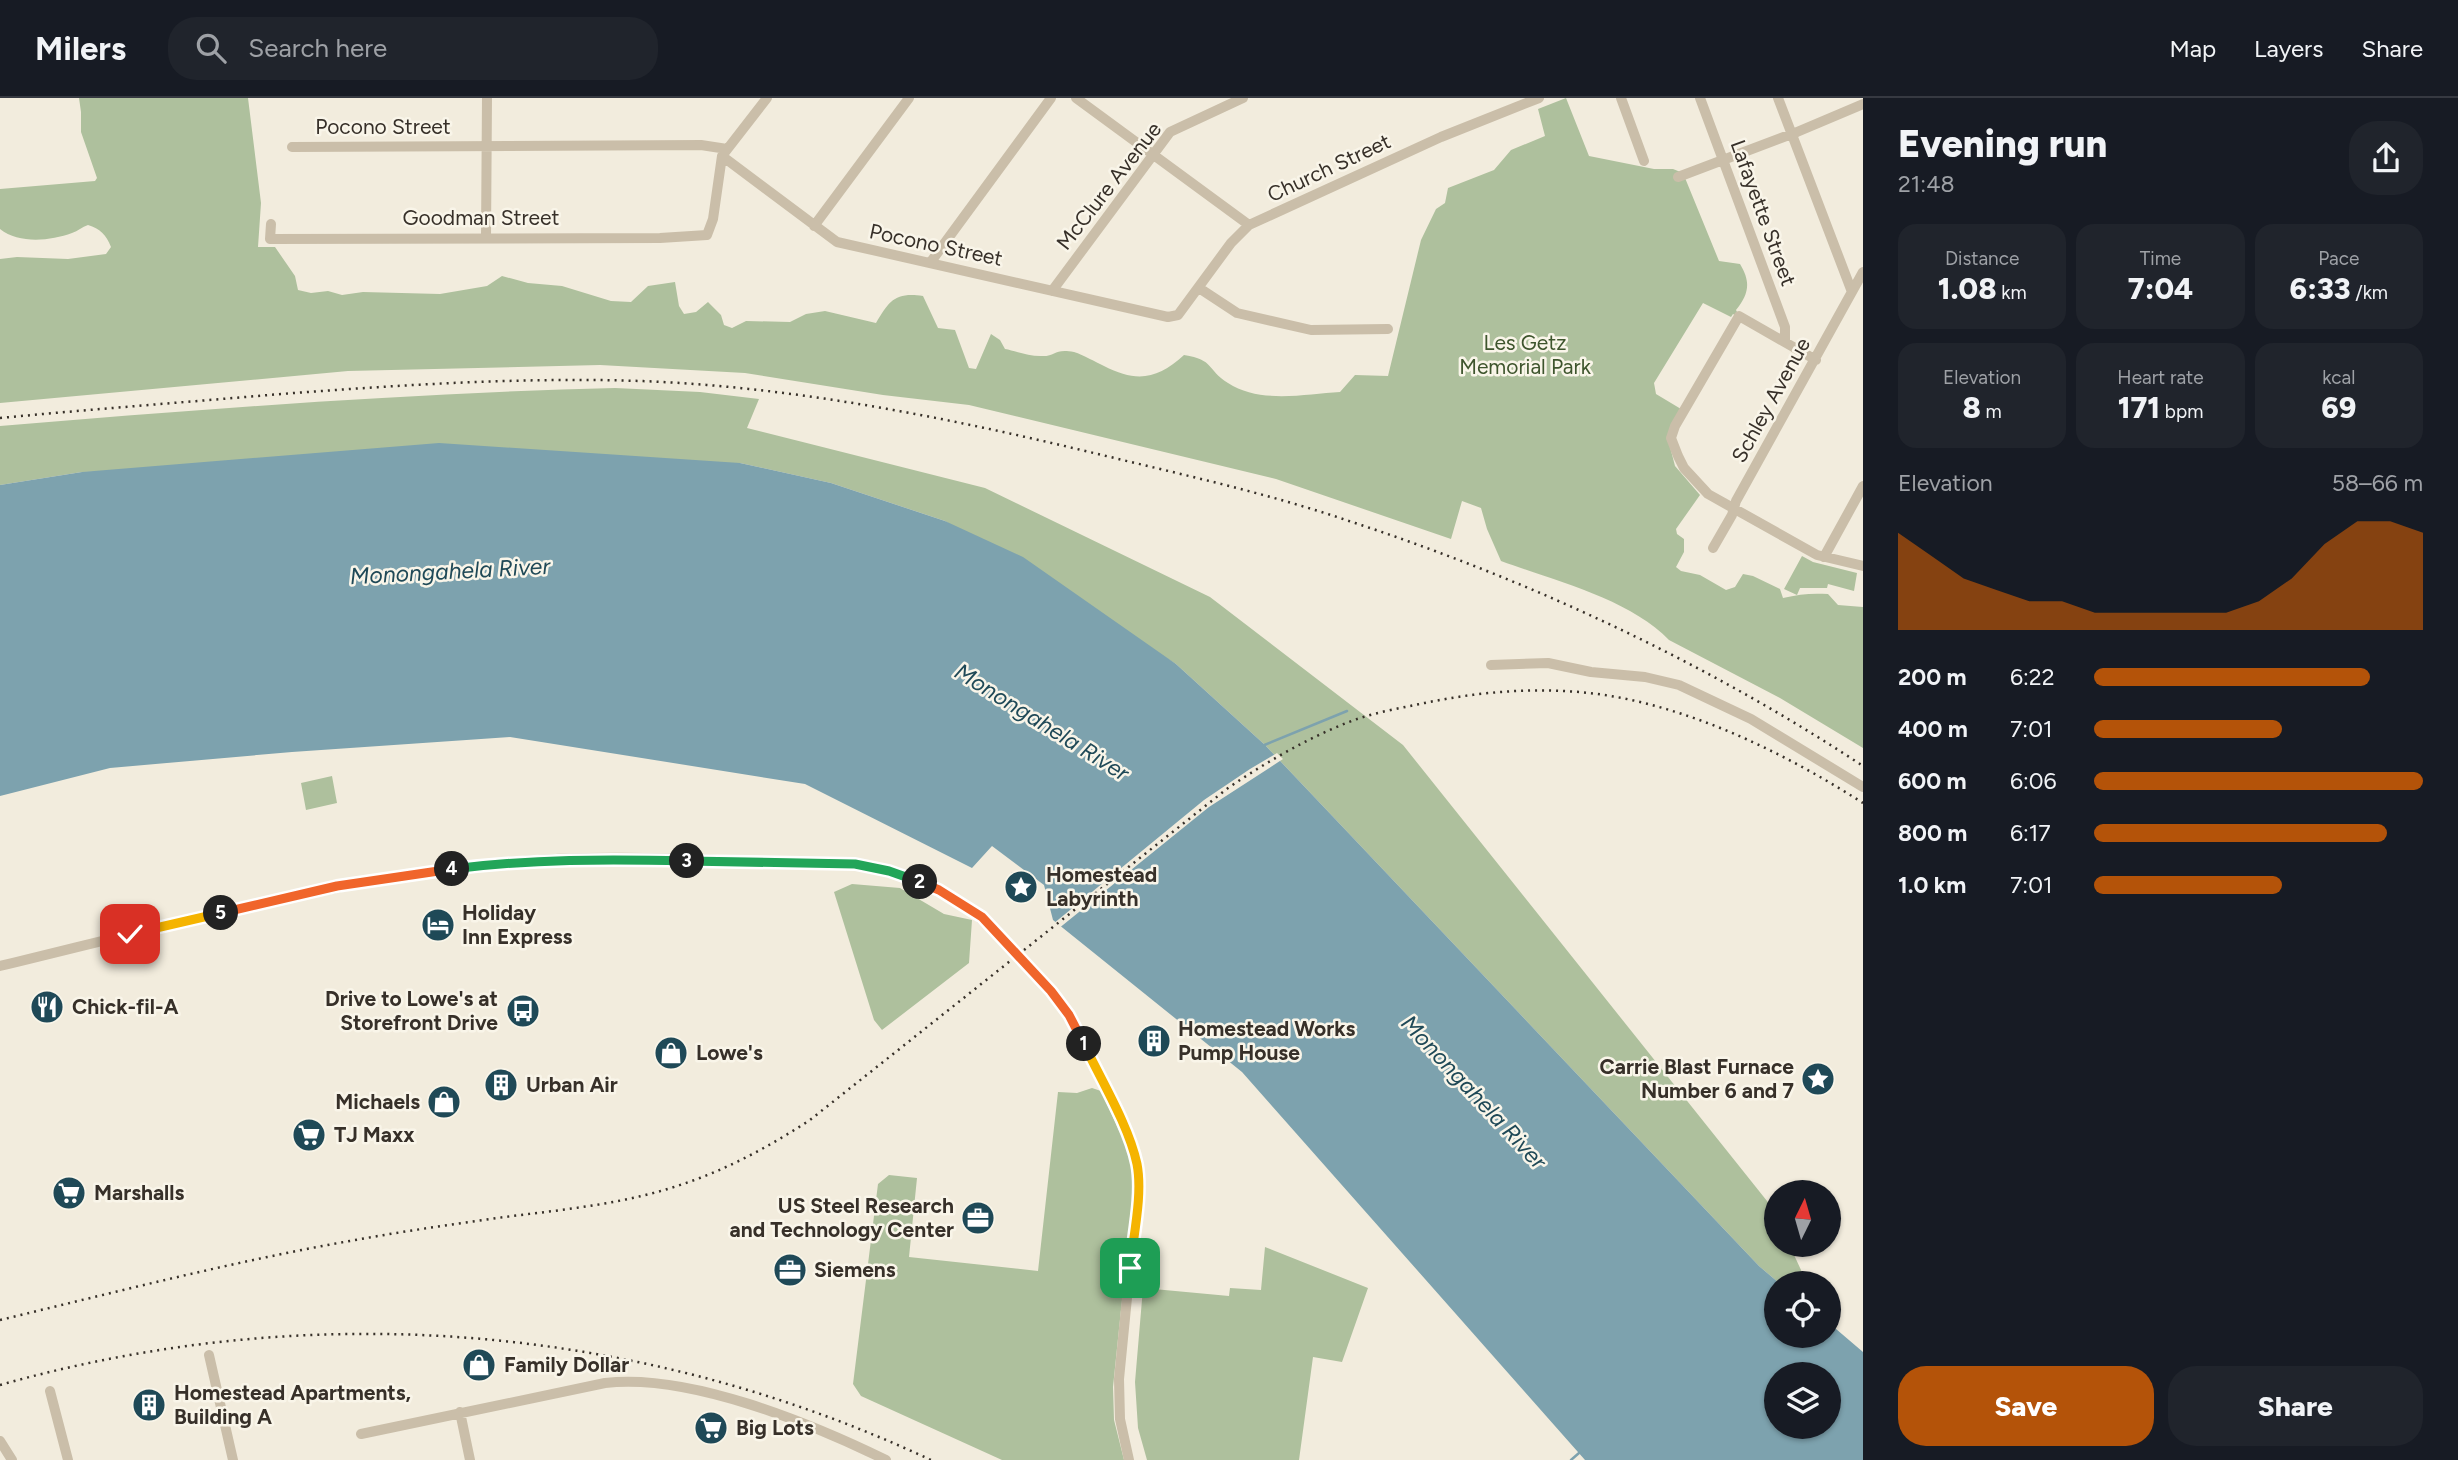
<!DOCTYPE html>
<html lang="en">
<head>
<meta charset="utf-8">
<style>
	:root { --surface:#171b24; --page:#20242c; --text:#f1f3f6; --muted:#9ea1a6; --line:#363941; --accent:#b45309 }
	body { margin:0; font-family:Figtree,sans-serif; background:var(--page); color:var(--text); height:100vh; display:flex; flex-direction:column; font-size:26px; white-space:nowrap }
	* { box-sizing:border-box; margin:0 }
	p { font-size:23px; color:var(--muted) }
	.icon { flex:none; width:38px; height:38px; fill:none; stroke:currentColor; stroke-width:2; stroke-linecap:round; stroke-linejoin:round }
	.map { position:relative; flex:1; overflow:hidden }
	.details { display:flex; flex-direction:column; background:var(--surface); width:595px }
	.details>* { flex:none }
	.needle { width:46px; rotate:5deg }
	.tools { position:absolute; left:1764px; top:1082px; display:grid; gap:14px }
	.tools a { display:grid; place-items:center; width:77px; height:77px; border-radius:50%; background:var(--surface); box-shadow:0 2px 5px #0004; font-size:35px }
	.pin { position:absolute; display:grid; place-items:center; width:60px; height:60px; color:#fff; margin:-30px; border-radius:14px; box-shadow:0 4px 10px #0006 }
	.km { position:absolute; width:35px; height:35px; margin:-18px; border-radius:50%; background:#222; color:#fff; font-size:19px; line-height:35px; text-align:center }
	.round { display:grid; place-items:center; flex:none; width:74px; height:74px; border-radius:28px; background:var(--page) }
	.overview { display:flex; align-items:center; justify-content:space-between; height:119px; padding:0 35px }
	h1 { font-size:38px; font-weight:800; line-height:52px }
	.figures { display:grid; grid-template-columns:repeat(3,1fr); gap:10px; height:119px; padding:7px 35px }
	.figures div { display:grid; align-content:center; border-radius:18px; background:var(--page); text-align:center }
	.figures b { font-size:30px; font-weight:800 }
	.figures small { font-size:19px; font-weight:400 }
	.figures p { font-size:19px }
	.chart { height:196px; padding:14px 35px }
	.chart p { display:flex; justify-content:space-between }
	.chart svg { width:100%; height:126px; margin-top:7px; fill:var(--accent); opacity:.7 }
	.action { display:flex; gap:14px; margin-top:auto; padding:14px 35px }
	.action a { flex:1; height:80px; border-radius:28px; background:var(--accent); color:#fff; font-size:28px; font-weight:800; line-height:80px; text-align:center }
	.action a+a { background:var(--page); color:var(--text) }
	ul { padding:0 35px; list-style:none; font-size:23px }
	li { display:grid; grid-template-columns:112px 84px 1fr; align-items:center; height:52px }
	li i { height:18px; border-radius:9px; background:var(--accent) }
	header { display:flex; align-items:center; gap:42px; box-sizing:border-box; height:98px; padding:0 35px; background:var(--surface); border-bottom:2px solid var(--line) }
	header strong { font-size:33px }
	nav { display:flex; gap:38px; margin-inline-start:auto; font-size:24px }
	.search { width:490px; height:63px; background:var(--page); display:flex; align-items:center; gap:18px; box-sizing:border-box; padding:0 24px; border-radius:28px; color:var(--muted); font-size:26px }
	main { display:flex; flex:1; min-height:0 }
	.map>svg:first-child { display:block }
	.green { fill:#aec09d }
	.water { fill:#7da2ae; fill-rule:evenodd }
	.pier { fill:#f2ecdd }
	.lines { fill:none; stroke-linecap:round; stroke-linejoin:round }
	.stream { stroke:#7da2ae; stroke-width:2.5 }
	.minor { stroke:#cabea9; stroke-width:10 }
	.rail { stroke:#373029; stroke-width:2.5; stroke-dasharray:2 5; stroke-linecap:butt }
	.split-1-casing { stroke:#fff; stroke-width:14 }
	.split-2-casing { stroke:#fff; stroke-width:14 }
	.split-3-casing { stroke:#fff; stroke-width:14 }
	.split-4-casing { stroke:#fff; stroke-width:14 }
	.split-5-casing { stroke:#fff; stroke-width:14 }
	.split-6-casing { stroke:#fff; stroke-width:14 }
	.split-1 { stroke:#f5b400; stroke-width:9 }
	.split-2 { stroke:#f0652b; stroke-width:9 }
	.split-3 { stroke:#22a559; stroke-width:9 }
	.split-4 { stroke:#22a559; stroke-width:9 }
	.split-5 { stroke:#f0652b; stroke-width:9 }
	.split-6 { stroke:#f5b400; stroke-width:9 }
	.labels { text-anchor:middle; stroke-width:5; stroke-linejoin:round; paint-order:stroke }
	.street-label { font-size:21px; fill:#373029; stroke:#f9f5e9 }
	.park-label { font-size:21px; fill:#3e552d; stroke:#f9f5e9 }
	.poi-label { font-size:21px; font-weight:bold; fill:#373029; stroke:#f9f5e9; text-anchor:start }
	.water-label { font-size:23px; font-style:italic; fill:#1f4957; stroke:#f9f5e9 }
</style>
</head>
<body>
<header>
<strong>Milers</strong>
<div class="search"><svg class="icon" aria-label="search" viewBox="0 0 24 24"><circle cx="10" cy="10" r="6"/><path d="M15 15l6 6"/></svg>Search here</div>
<nav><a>Map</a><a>Layers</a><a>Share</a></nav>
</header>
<main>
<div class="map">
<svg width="1863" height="1362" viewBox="0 0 1863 1362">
	<rect width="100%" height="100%" fill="#f2ecdd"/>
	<path class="green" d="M79,0H248L261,105L258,149H275L295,178L298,192L311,195L328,193L342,197L363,194L440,196L487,188L502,178L528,185L562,188L611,203L631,204L648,188L675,184L679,208L684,216L696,214L708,204L721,217L724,227L732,230L746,223L790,224L806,216L825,213L876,225C889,203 895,194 923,198L938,230L955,232L969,270L976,271L991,236L1000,242L1005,251C1016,253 1031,259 1043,258C1056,258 1055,250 1074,254C1084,257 1095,264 1104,268C1137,285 1158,281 1184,257C1215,262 1206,271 1228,285C1260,306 1305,296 1340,294L1355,277L1388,278L1421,142L1436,111L1445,105L1448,90L1494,72L1511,52L1545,38L1538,11L1566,0L1589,58L1654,71H1673L1683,75L1719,163L1740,166C1751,184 1749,196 1736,212L1740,220L1733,216L1731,219L1703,205L1654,285L1656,296L1681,311L1668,341L1675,368L1700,397L1676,431L1677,436L1684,441V454L1676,469L1681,473L1700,477L1726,492L1735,489L1743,476L1753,478L1780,491L1783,500C1799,496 1812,495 1828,496L1838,507L1863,509V650L1780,600L1669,542C1630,501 1553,482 1501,463L1487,431L1481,410L1462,403L1451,441L1276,381L969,307L883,297L745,275L600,267L348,273L0,305V161L17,159L68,161L106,156L111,149C106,136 100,131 88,127C82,129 78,133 72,135C50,143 19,146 0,131V91L95,83L97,80L81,34V14Z
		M615,290L700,294L759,301L747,330L985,390L1210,499L1403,647L1771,1108L1776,1120V1146H1789L1807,1185H1779L1759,1168L1265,647L1176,566L945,423L831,385L740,365L82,374L0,387V328C205,311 410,295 615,290Z
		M1802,458L1813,464L1857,475L1854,493L1828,486L1827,490H1800L1797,497L1784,491Z
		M332,678L337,705L306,712L301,685Z
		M852,786L900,790L944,816L972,822L969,865L882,932L874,922L834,794Z
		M1092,990L1101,993L1130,1056L1134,1086L1113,1289L1114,1322L1124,1362H1002L861,1298L853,1286L878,1086L889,1077L917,1080L909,1159L1038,1173L1058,994L1077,995Z
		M1265,1149L1368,1190L1342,1264L1313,1259L1299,1362H1147L1138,1330L1135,1284L1143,1190L1229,1198L1230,1190L1261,1192Z"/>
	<path class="water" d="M439,345L740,365L831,385L945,423L1023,459L1176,566L1265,647L1759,1168L1779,1185H1776V1237H1829V1225L1863,1254V1362H1585L1242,974L1053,822L1044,787L992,748L972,770L805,686L510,639L292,654L110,670L0,698V387L82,374ZM1776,1276H1829V1328H1776Z"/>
	<path class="pier" d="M1277,655L1283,661L1209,709L1058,831L1053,826L1204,702L1250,671Z"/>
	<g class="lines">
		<path class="stream" d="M1262,648L1347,613
			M1571,1362L1579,1355"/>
		<path class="minor" d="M1076,0L1249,127
			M1621,0L1644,63
			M1700,0L1785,229V244
			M1778,0L1852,194
			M292,49L701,47L727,51
			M722,58L837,144L1168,219L1178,217L1231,145L1249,127L1441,39L1539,0
			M1678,79L1797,34L1863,6
			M271,126L270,141L660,140L707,137L713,121L722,58L767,0
			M814,128L909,0
			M486,139L487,0
			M930,165L1051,0
			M1199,190L1237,215L1311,232L1388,231
			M1052,193L1170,34L1243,0
			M1816,262L1739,218L1675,328L1671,340L1678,358L1684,370L1708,396L1817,457L1863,468
			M1713,450L1732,417L1736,403L1863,174
			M1824,459L1863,388
			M1491,567L1548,565L1591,574L1645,579L1679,587L1751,621L1863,689
			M0,868C165,828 330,783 499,765C617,753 737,765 855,766C939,783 973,806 1029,869C1045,887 1063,905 1075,927C1095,963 1110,1001 1128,1038L1137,1066L1138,1088L1119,1281L1120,1321L1129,1362
			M209,1257L233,1362
			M50,1293L68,1362
			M460,1314L470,1362
			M361,1336L605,1285C689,1275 810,1325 886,1362
			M0,1343L12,1362"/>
		<path class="rail" d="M0,320C94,311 188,304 281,296C401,287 521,279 641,283C797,289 950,320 1102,357C1184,377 1266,395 1346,422C1527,481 1704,563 1863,668
			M0,1222C120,1193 239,1162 361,1141C411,1132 462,1125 512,1118C570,1111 628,1105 683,1086C728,1071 770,1048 810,1022L1228,690C1268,663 1309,639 1354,622C1374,615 1395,611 1415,607C1488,591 1563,586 1636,603C1717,622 1794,661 1863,705
			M0,1287C311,1199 638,1225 931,1362"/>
	</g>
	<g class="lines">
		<defs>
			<path id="split-1" d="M1084,946C1101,982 1129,1028 1137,1066C1143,1097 1133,1139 1130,1170"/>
			<path id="split-2" d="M920,784L939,792L982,819L1051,893L1069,917L1084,946"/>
			<path id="split-3" d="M687,763L855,766L889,773L920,784"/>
			<path id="split-4" d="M452,771C531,761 608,761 687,763"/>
			<path id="split-5" d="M221,815L337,788L452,771"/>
			<path id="split-6" d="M130,836L221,815"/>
		</defs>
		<use href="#split-1" class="split-1-casing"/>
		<use href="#split-2" class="split-2-casing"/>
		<use href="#split-3" class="split-3-casing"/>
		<use href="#split-4" class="split-4-casing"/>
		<use href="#split-5" class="split-5-casing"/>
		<use href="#split-6" class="split-6-casing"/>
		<use href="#split-1" class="split-1"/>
		<use href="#split-2" class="split-2"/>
		<use href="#split-3" class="split-3"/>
		<use href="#split-4" class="split-4"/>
		<use href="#split-5" class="split-5"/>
		<use href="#split-6" class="split-6"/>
	</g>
	<defs>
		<symbol id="sight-disc" viewBox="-11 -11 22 22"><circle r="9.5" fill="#1f4957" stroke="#f9f5e9"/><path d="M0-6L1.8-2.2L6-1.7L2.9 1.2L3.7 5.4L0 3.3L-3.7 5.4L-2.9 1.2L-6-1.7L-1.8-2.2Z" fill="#fff"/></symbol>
		<symbol id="hotel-disc" viewBox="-11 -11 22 22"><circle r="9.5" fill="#1f4957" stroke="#f9f5e9"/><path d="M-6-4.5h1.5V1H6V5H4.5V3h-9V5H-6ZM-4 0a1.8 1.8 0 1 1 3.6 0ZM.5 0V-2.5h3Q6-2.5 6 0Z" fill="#fff"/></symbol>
		<symbol id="restaurant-disc" viewBox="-11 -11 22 22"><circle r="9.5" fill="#1f4957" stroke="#f9f5e9"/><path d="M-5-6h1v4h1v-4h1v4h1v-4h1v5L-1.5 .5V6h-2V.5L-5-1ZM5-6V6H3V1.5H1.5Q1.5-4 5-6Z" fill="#fff"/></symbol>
		<symbol id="bus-disc" viewBox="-11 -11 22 22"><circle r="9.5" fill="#1f4957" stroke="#f9f5e9"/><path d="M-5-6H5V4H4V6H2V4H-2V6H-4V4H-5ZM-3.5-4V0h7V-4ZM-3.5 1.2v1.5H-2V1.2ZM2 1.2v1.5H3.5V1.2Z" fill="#fff"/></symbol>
		<symbol id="building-disc" viewBox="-11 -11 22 22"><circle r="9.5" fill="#1f4957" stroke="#f9f5e9"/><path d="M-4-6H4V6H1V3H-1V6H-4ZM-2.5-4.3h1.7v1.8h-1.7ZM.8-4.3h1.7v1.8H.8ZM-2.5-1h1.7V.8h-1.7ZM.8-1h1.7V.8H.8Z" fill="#fff"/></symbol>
		<symbol id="shop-disc" viewBox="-11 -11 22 22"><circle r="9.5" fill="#1f4957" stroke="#f9f5e9"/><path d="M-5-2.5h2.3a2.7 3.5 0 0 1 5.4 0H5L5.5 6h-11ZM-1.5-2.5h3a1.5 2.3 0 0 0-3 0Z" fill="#fff"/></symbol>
		<symbol id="supermarket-disc" viewBox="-11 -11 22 22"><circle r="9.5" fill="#1f4957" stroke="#f9f5e9"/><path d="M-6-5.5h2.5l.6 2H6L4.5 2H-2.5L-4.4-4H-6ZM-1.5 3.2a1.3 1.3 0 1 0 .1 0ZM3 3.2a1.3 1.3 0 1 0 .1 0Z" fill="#fff"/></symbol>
		<symbol id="office-disc" viewBox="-11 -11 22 22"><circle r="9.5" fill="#1f4957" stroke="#f9f5e9"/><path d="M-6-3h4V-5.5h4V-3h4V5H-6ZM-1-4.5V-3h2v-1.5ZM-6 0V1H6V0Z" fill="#fff"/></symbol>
	</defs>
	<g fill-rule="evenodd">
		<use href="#sight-disc" x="1002" y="770" width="38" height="38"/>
		<use href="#hotel-disc" x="419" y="808" width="38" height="38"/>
		<use href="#restaurant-disc" x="28" y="890" width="38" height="38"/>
		<use href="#bus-disc" x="504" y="894" width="38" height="38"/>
		<use href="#building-disc" x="1135" y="924" width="38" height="38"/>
		<use href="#shop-disc" x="652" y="936" width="38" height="38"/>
		<use href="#sight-disc" x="1799" y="962" width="38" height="38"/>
		<use href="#building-disc" x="482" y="968" width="38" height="38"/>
		<use href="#shop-disc" x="425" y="985" width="38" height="38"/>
		<use href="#supermarket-disc" x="290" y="1018" width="38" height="38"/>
		<use href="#supermarket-disc" x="50" y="1076" width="38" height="38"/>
		<use href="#office-disc" x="959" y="1101" width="38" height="38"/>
		<use href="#office-disc" x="771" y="1153" width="38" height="38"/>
		<use href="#shop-disc" x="460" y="1248" width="38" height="38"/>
		<use href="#building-disc" x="130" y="1288" width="38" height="38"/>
		<use href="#supermarket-disc" x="692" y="1311" width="38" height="38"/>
	</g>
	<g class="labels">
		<g class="street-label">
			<text x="383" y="36">Pocono Street</text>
			<text transform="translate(1329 70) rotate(-25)" y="7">Church Street</text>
			<text transform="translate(1109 88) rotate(-52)" y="7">McClure Avenue</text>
			<text transform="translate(1763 115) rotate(70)" y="7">Lafayette Street</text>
			<text x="481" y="127">Goodman Street</text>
			<text transform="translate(936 147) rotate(12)" y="7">Pocono Street</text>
			<text transform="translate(1771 302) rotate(-61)" y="7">Schley Avenue</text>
		</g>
		<g class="park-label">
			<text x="1525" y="252">Les Getz<tspan x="1525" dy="24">Memorial Park</tspan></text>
		</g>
		<g class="poi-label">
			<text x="1046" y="784">Homestead<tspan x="1046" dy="24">Labyrinth</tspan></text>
			<text x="462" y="822">Holiday<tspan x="462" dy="24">Inn Express</tspan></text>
			<text x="498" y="908" text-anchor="end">Drive to Lowe's at<tspan x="498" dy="24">Storefront Drive</tspan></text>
			<text x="72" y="916">Chick-fil-A</text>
			<text x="1178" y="938">Homestead Works<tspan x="1178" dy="24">Pump House</tspan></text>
			<text x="696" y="962">Lowe's</text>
			<text x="1794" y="976" text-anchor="end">Carrie Blast Furnace<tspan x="1794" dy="24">Number 6 and 7</tspan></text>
			<text x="526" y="994">Urban Air</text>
			<text x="420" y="1011" text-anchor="end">Michaels</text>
			<text x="334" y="1044">TJ Maxx</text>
			<text x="94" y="1102">Marshalls</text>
			<text x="954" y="1115" text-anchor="end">US Steel Research<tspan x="954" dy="24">and Technology Center</tspan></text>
			<text x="814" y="1179">Siemens</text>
			<text x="504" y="1274">Family Dollar</text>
			<text x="174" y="1302">Homestead Apartments,<tspan x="174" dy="24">Building A</tspan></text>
			<text x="736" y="1337">Big Lots</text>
		</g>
		<g class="water-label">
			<text transform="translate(450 473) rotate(-3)" y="8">Monongahela River</text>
			<text transform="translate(1042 624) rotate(32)" y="8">Monongahela River</text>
			<text transform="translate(1474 994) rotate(47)" y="8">Monongahela River</text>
		</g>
	</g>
</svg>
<div class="tools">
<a><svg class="needle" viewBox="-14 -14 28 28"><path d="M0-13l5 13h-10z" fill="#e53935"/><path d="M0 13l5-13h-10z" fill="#9ea1a6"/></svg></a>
<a><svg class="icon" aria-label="locate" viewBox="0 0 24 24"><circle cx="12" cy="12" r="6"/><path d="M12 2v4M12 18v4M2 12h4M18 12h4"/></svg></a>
<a><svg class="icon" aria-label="layers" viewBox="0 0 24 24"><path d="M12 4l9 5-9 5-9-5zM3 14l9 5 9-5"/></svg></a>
</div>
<div class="pin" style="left:1130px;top:1170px;background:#1e9e55"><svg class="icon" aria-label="arrive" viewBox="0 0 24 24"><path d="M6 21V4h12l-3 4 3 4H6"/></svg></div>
<div class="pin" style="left:130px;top:836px;background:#d93025"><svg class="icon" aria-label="check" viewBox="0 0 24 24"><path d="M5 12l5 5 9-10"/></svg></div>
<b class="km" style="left:1084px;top:946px">1</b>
<b class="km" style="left:920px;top:784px">2</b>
<b class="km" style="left:687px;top:763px">3</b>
<b class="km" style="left:452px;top:771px">4</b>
<b class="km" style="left:221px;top:815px">5</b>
</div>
<section class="details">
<div class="overview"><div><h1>Evening run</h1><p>21:48</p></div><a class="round"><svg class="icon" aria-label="share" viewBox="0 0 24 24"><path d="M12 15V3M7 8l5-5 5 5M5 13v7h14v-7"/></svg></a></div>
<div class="figures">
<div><p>Distance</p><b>1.08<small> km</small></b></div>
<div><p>Time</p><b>7:04</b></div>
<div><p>Pace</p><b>6:33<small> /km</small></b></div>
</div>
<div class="figures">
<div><p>Elevation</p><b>8<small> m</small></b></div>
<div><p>Heart rate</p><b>171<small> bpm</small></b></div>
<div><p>kcal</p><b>69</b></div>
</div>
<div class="chart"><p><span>Elevation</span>58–66 m</p>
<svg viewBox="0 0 160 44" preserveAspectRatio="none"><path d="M0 44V10L10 18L20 26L30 30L40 34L50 34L60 38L70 38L80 38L90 38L100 38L110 34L120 26L130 14L140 6L150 6L160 10V44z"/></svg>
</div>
<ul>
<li><b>200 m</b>6:22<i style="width:84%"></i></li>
<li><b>400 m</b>7:01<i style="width:57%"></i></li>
<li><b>600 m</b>6:06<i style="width:100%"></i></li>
<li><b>800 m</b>6:17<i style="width:89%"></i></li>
<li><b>1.0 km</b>7:01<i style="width:57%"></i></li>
</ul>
<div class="action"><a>Save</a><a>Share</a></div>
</section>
</main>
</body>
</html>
